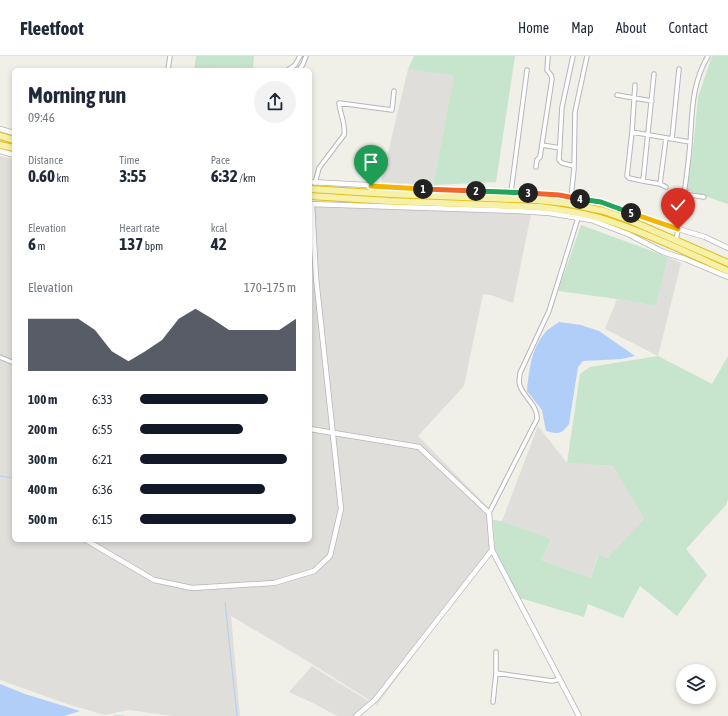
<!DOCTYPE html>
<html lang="en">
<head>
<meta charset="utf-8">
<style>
	:root { --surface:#fff; --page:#f2f2f3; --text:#1f2937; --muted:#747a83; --line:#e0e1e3; --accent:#111827 }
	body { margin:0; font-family:"Asap Condensed",sans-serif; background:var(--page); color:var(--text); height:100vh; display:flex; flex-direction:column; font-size:15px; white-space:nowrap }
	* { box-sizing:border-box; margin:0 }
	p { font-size:13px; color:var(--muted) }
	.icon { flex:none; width:22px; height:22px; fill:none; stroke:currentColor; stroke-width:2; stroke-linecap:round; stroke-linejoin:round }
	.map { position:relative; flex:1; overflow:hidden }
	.sheet { position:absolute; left:12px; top:12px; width:300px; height:474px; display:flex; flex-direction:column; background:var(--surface); border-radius:6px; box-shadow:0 2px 6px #0003 }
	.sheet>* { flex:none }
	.tools { position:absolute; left:676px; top:608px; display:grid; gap:8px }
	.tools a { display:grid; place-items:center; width:40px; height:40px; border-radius:50%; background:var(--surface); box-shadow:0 2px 6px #0003; font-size:20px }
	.pin { position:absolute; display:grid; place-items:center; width:34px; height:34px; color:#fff; margin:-41px -17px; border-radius:50% 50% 50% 0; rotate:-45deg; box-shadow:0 0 4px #0007 }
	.pin .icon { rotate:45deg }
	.km { position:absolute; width:20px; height:20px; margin:-10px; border-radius:50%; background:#222; color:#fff; font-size:11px; line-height:20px; text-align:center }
	.round { display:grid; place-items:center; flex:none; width:42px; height:42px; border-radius:21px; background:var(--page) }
	.head { display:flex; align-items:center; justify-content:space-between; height:68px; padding:0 16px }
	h1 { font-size:22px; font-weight:700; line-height:30px }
	.stats { display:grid; grid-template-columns:repeat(3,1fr); gap:6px; height:68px; padding:4px 16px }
	.stats div { display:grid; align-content:center }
	.stats b { font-size:17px; font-weight:700 }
	.stats small { font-size:11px; font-weight:400 }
	.stats p { font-size:11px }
	.chart { height:112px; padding:8px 16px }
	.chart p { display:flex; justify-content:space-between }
	.chart svg { width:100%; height:72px; margin-top:4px; fill:var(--accent); opacity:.7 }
	ul { padding:0 16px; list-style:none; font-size:13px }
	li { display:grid; grid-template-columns:64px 48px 1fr; align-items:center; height:30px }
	li i { height:10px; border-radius:5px; background:var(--accent) }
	header { display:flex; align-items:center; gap:24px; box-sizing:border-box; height:56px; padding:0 20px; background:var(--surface); border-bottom:1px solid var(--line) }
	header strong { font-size:19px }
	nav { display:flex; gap:22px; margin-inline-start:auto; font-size:14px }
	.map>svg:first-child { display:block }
	.industrial { fill:#dfdeda }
	.green { fill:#c7e4cc }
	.water { fill:#b0cef7 }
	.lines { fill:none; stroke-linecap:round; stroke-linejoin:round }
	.stream { stroke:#b0cef7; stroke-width:1 }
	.minor-casing { stroke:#b5b6bb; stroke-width:5.5 }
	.tertiary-casing { stroke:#b5b6bb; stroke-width:6 }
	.trunk-casing { stroke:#e2bf16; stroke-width:8 }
	.minor { stroke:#fff; stroke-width:3.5 }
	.tertiary { stroke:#fff; stroke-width:4.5 }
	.trunk { stroke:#f6f0a8; stroke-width:6 }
	.split-1-casing { stroke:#fff; stroke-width:8 }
	.split-2-casing { stroke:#fff; stroke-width:8 }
	.split-3-casing { stroke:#fff; stroke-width:8 }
	.split-4-casing { stroke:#fff; stroke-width:8 }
	.split-5-casing { stroke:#fff; stroke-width:8 }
	.split-6-casing { stroke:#fff; stroke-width:8 }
	.split-1 { stroke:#f5b400; stroke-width:5 }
	.split-2 { stroke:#f0652b; stroke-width:5 }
	.split-3 { stroke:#22a559; stroke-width:5 }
	.split-4 { stroke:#f0652b; stroke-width:5 }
	.split-5 { stroke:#22a559; stroke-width:5 }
	.split-6 { stroke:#f5b400; stroke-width:5 }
</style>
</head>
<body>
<header>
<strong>Fleetfoot</strong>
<nav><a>Home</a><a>Map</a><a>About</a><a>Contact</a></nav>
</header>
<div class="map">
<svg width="728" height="660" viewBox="0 0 728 660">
	<rect width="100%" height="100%" fill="#f0efe8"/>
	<path class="industrial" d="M408,13L454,20L433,129L381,126Z
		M0,100L14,103V484H310V149L531,158L513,247L491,239L483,238L464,330L418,380L489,452L491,495L377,649L309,606L231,560L240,660H172L129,654L105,659L67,648L0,624Z
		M668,201L681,207L658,300L605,273L617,243L656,250Z
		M538,370L567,407L613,410L644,463L607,502L597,500L591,522L541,504L551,483L502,465Z
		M312,610L339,627L370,646L355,660H337L315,648L289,636Z"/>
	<path class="green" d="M196,0H254L253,14H194Z
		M414,0H515L496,126L433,129L454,20L408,13Z
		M712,0H728V148L687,134L694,84L698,41Z
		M581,169L668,201L656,250L617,243L558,235Z
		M658,300L712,328L728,300V443L726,449L686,493L707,519L677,560L640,530L623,562L588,548L584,561L520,542L495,493L493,464L502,465L551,483L541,504L591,522L598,499L607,502L644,463L613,410L567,407L580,318L590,311Z"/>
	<path class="water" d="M559,266L581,269L599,275L635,300L621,303L583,305L578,311L569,368C561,379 558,378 546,375L542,354L527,335C529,315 531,294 544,278C547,273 554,270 559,266Z
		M0,628L25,638L80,655L64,660H0Z"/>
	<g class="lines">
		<path class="stream" d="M0,420L14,422
			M225,546L237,660
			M114,660H124"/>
		<defs>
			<path id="minor" d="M573,0L562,51L559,104L562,107L574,110
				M168,14L170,0
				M288,14L295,9L300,0
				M299,14L303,8L306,0
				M654,18L643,125L660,128L666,131
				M617,39L652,45
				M632,76L635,29
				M672,83L679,13
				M542,89L560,92
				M536,111L537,104L540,101L552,23L551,19L547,14L548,0
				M643,125L629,122L627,120L632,76L690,86
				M315,127L319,112L344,79C346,69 340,57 339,47L392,54L394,35
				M660,128L666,82
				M511,136L527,14
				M683,138L704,141
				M571,141L574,113L575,56L587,0
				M676,184C682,156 686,127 689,99C693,62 689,33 708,0
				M0,301L14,307
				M489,457L537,363C538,350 524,341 520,330C518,325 520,321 520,317L549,255L578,162
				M496,617L552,625L560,623
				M493,646L496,617V596"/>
			<path id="tertiary" d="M0,73L14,77
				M0,95L14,99
				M310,126L559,139L601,146L652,165L705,181L728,192
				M310,148L518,155L549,157L591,164L628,178L663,196L685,203L728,221
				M310,373L419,391L489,457L492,494L375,644L356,660
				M86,484L154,524L192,532L274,527L314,515L330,500L341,453L316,222L312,148
				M492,494L579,660"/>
			<path id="trunk" d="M0,80L14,84
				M0,89L14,92
				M310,133L390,138L537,144L565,147L604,155L629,164L728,207
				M310,140L389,145L540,151C565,154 589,158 612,166C652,179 690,198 728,215"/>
		</defs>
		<use href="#minor" class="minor-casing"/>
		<use href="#tertiary" class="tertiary-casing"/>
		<use href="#trunk" class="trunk-casing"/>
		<use href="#minor" class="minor"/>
		<use href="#tertiary" class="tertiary"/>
		<use href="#trunk" class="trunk"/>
	</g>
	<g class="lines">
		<defs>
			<path id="split-1" d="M371,130L423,133"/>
			<path id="split-2" d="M423,133L476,135"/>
			<path id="split-3" d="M476,135L528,137"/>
			<path id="split-4" d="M528,137L559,139L580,143"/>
			<path id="split-5" d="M580,143L601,146L631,157"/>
			<path id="split-6" d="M631,157L678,173"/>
		</defs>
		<use href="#split-1" class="split-1-casing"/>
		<use href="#split-2" class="split-2-casing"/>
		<use href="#split-3" class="split-3-casing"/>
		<use href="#split-4" class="split-4-casing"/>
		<use href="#split-5" class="split-5-casing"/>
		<use href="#split-6" class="split-6-casing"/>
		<use href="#split-1" class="split-1"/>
		<use href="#split-2" class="split-2"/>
		<use href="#split-3" class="split-3"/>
		<use href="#split-4" class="split-4"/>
		<use href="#split-5" class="split-5"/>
		<use href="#split-6" class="split-6"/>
	</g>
</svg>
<div class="tools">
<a><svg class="icon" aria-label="layers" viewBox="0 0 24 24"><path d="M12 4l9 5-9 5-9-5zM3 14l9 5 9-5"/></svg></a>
</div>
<div class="pin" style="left:371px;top:130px;background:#1e9e55"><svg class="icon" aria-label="arrive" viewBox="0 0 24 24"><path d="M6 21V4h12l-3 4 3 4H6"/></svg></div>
<div class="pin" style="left:678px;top:173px;background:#d93025"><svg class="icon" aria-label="check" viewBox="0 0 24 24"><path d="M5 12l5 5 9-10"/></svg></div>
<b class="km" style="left:423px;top:133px">1</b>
<b class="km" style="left:476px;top:135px">2</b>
<b class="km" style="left:528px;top:137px">3</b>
<b class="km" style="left:580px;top:143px">4</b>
<b class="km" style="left:631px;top:157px">5</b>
<section class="sheet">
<div class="head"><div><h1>Morning run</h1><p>09:46</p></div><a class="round"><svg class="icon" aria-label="share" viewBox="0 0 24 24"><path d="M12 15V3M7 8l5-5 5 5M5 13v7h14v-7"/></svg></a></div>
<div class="stats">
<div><p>Distance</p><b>0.60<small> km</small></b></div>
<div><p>Time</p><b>3:55</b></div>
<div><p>Pace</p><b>6:32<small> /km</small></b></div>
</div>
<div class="stats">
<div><p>Elevation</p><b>6<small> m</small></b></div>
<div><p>Heart rate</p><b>137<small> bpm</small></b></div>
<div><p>kcal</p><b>42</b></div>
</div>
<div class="chart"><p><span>Elevation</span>170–175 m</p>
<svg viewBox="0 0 160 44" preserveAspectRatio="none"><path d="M0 44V12L10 12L20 12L30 12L40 19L50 32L60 38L70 32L80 25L90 12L100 6L110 12L120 19L130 19L140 19L150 19L160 12V44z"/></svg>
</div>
<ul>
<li><b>100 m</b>6:33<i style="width:82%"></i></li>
<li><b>200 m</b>6:55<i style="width:66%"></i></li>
<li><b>300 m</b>6:21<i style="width:94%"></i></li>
<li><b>400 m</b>6:36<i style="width:80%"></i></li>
<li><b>500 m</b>6:15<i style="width:100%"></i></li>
</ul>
</section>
</div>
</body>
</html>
